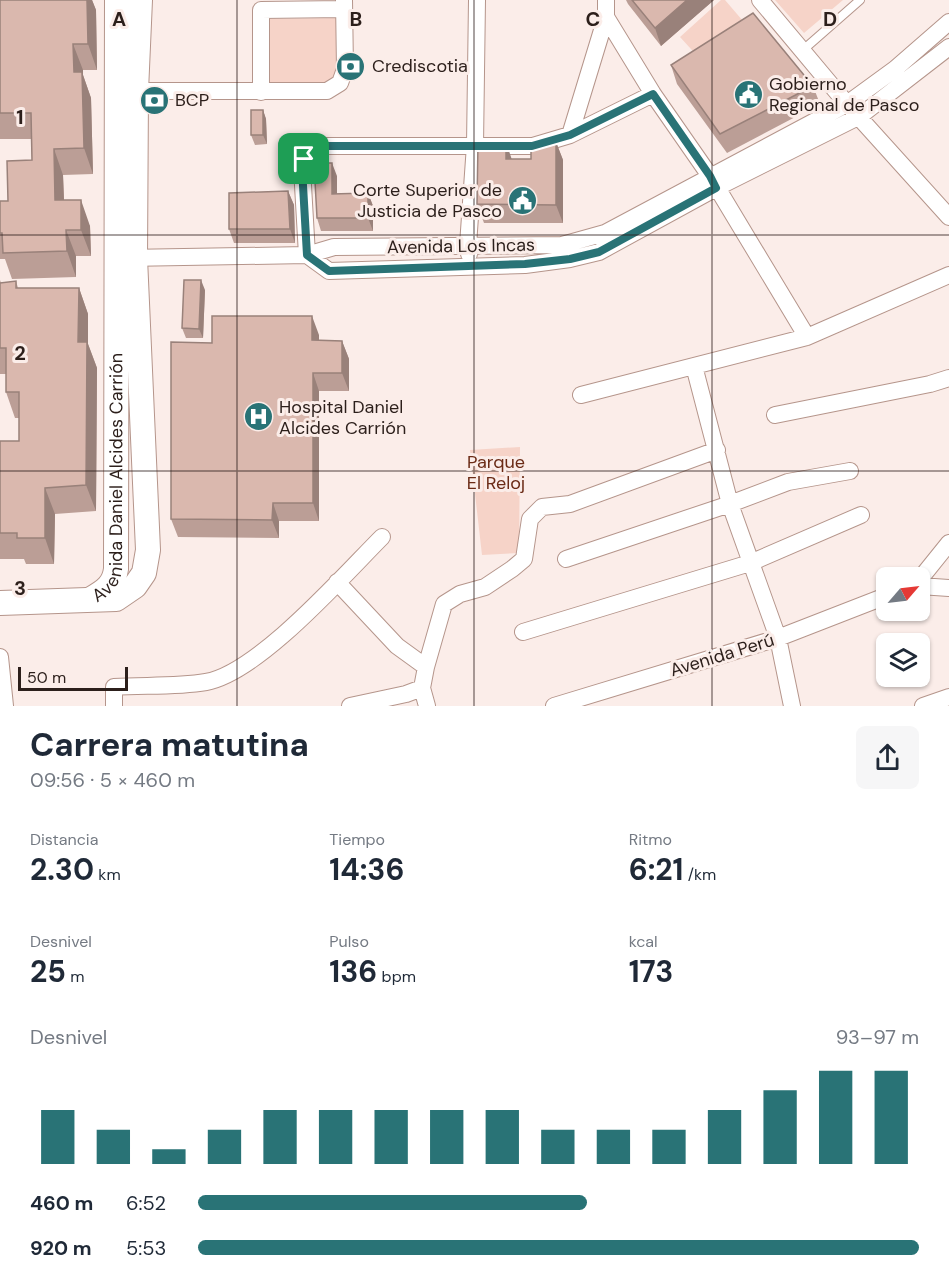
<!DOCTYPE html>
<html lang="es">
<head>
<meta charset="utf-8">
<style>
	:root { --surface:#fff; --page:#f6f6f7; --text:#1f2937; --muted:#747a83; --accent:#297376 }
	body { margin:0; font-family:"DM Sans",sans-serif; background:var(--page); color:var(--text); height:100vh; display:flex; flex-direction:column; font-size:22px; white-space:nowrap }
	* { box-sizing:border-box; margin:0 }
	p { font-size:20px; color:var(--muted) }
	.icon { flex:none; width:33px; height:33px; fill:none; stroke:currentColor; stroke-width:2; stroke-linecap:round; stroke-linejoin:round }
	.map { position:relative; height:706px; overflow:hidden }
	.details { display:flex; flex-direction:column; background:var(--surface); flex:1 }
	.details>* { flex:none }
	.needle { width:39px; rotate:62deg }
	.controls { position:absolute; left:876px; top:567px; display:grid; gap:12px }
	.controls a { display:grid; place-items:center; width:54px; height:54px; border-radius:9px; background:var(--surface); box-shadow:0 2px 4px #0004; font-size:30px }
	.scale { position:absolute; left:18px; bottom:15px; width:110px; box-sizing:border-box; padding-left:6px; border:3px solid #2c1f1b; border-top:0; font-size:16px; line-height:21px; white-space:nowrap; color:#2c1f1b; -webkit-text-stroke:4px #fbede9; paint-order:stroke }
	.pin { position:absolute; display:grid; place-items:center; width:51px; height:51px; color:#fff; margin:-26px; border-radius:12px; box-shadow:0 3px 9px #0006 }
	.round { display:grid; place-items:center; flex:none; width:63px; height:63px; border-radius:9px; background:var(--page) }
	.summary { display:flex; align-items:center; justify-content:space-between; height:102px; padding:0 30px }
	h1 { font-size:33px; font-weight:700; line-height:45px }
	.stats { display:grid; grid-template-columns:repeat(3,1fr); gap:9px; height:102px; padding:6px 30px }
	.stats div { display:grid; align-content:center }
	.stats b { font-size:30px; font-weight:700 }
	.stats small { font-size:16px; font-weight:400 }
	.stats p { font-size:16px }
	.chart { height:168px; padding:12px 30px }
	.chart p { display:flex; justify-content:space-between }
	.chart svg { width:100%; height:108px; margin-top:6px; stroke:var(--accent); stroke-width:6 }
	ul { padding:0 30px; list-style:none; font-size:20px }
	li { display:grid; grid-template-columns:96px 72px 1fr; align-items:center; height:45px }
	li i { height:15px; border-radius:8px; background:var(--accent) }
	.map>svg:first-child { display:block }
	.green { fill:#f6d3c8 }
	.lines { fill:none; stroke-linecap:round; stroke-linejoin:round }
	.lane-casing { stroke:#b5958b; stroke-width:10 }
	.street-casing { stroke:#b5958b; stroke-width:18 }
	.secondary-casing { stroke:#b5958b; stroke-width:26 }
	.lane { stroke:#fff; stroke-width:8 }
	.street { stroke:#fff; stroke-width:16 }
	.secondary { stroke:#fff; stroke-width:24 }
	.wall { fill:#bb9e96 }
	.shaded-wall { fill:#99817a }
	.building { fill:#dab8ae; stroke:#99817a; stroke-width:1.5 }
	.route-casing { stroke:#fff; stroke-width:12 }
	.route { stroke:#297376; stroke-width:8 }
	.grid { fill:none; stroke:#2c1f1b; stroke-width:1.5; stroke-opacity:0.55 }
	.labels { text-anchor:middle; stroke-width:6; stroke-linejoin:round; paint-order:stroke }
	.poi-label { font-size:18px; fill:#2c1f1b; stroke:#fbede9; text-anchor:start }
	.street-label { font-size:18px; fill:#2c1f1b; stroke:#fbede9 }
	.park-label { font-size:18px; fill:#6b2b16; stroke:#fbede9 }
	.grid-label { font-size:20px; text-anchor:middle; font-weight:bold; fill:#2c1f1b; stroke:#fbede9; stroke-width:6; stroke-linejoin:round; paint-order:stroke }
</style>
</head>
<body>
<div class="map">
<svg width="949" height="706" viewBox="0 0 949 706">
	<rect width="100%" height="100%" fill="#fbede9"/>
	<path class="green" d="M721,0H725L743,21L701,60L680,37Z
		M775,0H843L804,33Z
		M338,18L341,68L329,84L282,88L268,81L270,19Z
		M520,447L519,553L482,555L470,450Z"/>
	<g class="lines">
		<defs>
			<path id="lane" d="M803,50L860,0"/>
			<path id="street" d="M760,0L847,104L949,217
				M606,17L653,94L710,176L807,337
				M136,91H327L340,83L345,69L344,0
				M261,92V10L344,9
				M570,135L606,17V0
				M469,254L468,245L475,145L477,0
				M307,255L329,271L525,265L570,259L599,252L716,188L860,116L949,47
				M307,255L302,168C304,158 307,152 316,146H533L570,135L653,94
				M126,258L307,255L334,247L562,245L605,233L847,104L895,69L949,22
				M694,366L730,504L778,638L792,706
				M581,395L807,337L949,275
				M775,415L930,384L949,378
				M566,559L730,504L788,482L850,471
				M920,579L949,543
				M337,582L397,646L426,667
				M920,586L949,588
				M523,632L750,563L861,515
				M0,657L5,706
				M114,706V687C144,685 176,687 206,682C258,673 343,576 382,537
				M350,706L406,694L422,688
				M427,706L422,688L426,667L444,604L460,594L485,587L512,569L524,559L530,519L542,507L570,504L717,450
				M554,706L778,638L886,596
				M923,706L949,697"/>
			<g id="secondary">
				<path id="s1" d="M91,599C105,591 114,585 116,569L117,0"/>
				<path d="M0,603L116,599L135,586L144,573L148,550L135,258L136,91L140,0"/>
			</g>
		</defs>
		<use href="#lane" class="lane-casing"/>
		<use href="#street" class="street-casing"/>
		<use href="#secondary" class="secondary-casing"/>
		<use href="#lane" class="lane"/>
		<use href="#street" class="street"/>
		<use href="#secondary" class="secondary"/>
	</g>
	<path class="wall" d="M0,0H92L96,10L97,70H83V75L91,98L93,174L63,175L64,200L90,226L91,256H76V277L12,279L5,259H0V201H8L32,160L31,139H0Z
		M626,0H714L661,46L628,4Z
		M671,65L813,86L820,104L727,153L677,84Z
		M263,110L266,119L267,144L255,145L251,135Z
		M556,142L563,160V223H484L477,204L512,159H531Z
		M337,176V194L368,193L373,206V231H321L317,218Z
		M288,191L294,205L295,243H234L229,229Z
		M0,280L1,283L16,281L18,288H79L88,314V344L97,368L96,511L55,514L54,564H26L24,559H0V441H19V418H15L6,392V374H0Z
		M205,290L203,338H186L182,328Z
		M319,335V340L342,341L349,359V391H319V521H279V538L178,537L171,519Z"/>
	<path class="shaded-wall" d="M87,0H92L96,10L97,70L88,44Z
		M687,0H714L661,46L655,28Z
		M73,44L83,70V75L91,98L93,174L84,148L74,72Z
		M263,110L266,119L267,144L263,135Z
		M506,142L512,160L506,159Z
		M556,142L563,160V223L556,205Z
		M54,149L63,175L65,226L55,200Z
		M332,163L337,176V207L332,194Z
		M288,191L294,205L295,243L290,229Z
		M368,193L373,206V231L368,218Z
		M81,200L90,226L91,256L81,230Z
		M66,230L76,256V277L67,251Z
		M201,280L205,290L203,338L199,329Z
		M79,288L88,314V344L97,368L96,511L86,485L78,342Z
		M312,316L319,335V359L312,340Z
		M342,341L349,359V391L342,373Z
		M313,373L319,391V521L313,503Z
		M45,488L55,514L54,564L45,538Z
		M273,503L279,521V538L272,520Z"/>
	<path class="building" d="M0,0H87L88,44H73L74,72H82L84,148L54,149L55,200H81V230H66L67,251L3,253L2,233H0V201H8L7,161L32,160L31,113H0Z
		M632,0H687L655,28Z
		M753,13L813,86L720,134L671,65Z
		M251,110H263V135H251Z
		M478,142H506V159H531V142H556V205L477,204Z
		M314,163H332V194L368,193V218H317Z
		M288,191L290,229H229V193Z
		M184,280H201L199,329L182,328Z
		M16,281V288H79L78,342H87L86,485L45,488V538H17V533H0V441H19V392H6V348H0V283Z
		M212,316H312V340L342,341V373H313V503H273L272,520L171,519V342L212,343Z"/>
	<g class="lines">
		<defs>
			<path id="route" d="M653,94L710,176L716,188L599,252L570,259L525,264L329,271L307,255L302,168C304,158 307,152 316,146H532L570,135Z"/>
		</defs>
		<use href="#route" class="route-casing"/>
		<use href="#route" class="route"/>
	</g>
	<path class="grid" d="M237,0V706M474,0V706M712,0V706M0,235H949M0,471H949"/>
	<defs>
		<symbol id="bank-disc" viewBox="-11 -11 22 22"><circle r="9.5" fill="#297376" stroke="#fbede9"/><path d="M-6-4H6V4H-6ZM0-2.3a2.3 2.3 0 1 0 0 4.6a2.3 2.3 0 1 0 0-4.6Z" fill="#fff"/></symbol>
		<symbol id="civic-disc" viewBox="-11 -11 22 22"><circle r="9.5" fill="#297376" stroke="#fbede9"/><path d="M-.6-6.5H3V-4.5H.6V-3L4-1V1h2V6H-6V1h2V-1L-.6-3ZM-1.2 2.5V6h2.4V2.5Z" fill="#fff"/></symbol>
		<symbol id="hospital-disc" viewBox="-11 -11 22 22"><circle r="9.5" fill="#297376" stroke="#fbede9"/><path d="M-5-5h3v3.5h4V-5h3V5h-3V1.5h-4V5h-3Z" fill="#fff"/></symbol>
	</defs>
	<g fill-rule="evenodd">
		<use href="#bank-disc" x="334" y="50" width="33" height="33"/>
		<use href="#civic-disc" x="732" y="78" width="33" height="33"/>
		<use href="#bank-disc" x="138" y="84" width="33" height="33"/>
		<use href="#civic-disc" x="506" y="184" width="33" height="33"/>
		<use href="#hospital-disc" x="242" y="400" width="33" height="33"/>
	</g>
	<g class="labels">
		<g class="poi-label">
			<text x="372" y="72">Crediscotia</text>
			<text x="769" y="90">Gobierno<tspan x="769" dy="21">Regional de Pasco</tspan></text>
			<text x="175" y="106">BCP</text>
			<text x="502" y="196" text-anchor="end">Corte Superior de<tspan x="502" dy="21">Justicia de Pasco</tspan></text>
			<text x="279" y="413">Hospital Daniel<tspan x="279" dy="21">Alcides Carrión</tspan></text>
		</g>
		<g class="street-label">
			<text transform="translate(461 246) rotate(-1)" y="6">Avenida Los Incas</text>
			<text dy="6" stroke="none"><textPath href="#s1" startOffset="130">Avenida Daniel Alcides Carrión</textPath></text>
			<text transform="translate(722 655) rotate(-17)" y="6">Avenida Perú</text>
		</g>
		<g class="park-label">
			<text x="496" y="468">Parque<tspan x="496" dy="21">El Reloj</tspan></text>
		</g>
	</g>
	<g class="grid-label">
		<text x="119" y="26">A</text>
		<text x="356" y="26">B</text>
		<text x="593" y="26">C</text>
		<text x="830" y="26">D</text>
		<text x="20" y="124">1</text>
		<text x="20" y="360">2</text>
		<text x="20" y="595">3</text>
	</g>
</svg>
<div class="controls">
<a><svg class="needle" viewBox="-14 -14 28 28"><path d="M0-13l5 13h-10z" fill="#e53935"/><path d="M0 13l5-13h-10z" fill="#747a83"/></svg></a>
<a><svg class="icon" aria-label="layers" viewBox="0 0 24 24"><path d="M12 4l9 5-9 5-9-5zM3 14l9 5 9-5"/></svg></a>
</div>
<div class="scale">50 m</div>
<div class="pin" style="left:304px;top:159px;background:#1e9e55"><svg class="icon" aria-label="arrive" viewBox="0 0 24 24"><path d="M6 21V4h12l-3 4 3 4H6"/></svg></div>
</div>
<section class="details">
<div class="summary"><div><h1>Carrera matutina</h1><p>09:56 · 5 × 460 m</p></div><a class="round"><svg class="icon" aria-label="share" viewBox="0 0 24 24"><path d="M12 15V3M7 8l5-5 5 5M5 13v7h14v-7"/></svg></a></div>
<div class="stats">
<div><p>Distancia</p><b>2.30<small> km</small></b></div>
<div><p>Tiempo</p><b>14:36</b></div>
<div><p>Ritmo</p><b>6:21<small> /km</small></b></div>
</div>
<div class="stats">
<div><p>Desnivel</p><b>25<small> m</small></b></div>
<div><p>Pulso</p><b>136<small> bpm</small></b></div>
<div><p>kcal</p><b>173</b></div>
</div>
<div class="chart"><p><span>Desnivel</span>93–97 m</p>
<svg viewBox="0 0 160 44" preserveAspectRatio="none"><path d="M5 44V22M15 44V30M25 44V38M35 44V30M45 44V22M55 44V22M65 44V22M75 44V22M85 44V22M95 44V30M105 44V30M115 44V30M125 44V22M135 44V14M145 44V6M155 44V6"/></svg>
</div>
<ul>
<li><b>460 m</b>6:52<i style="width:54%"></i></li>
<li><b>920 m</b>5:53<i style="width:100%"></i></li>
</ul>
</section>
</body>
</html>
